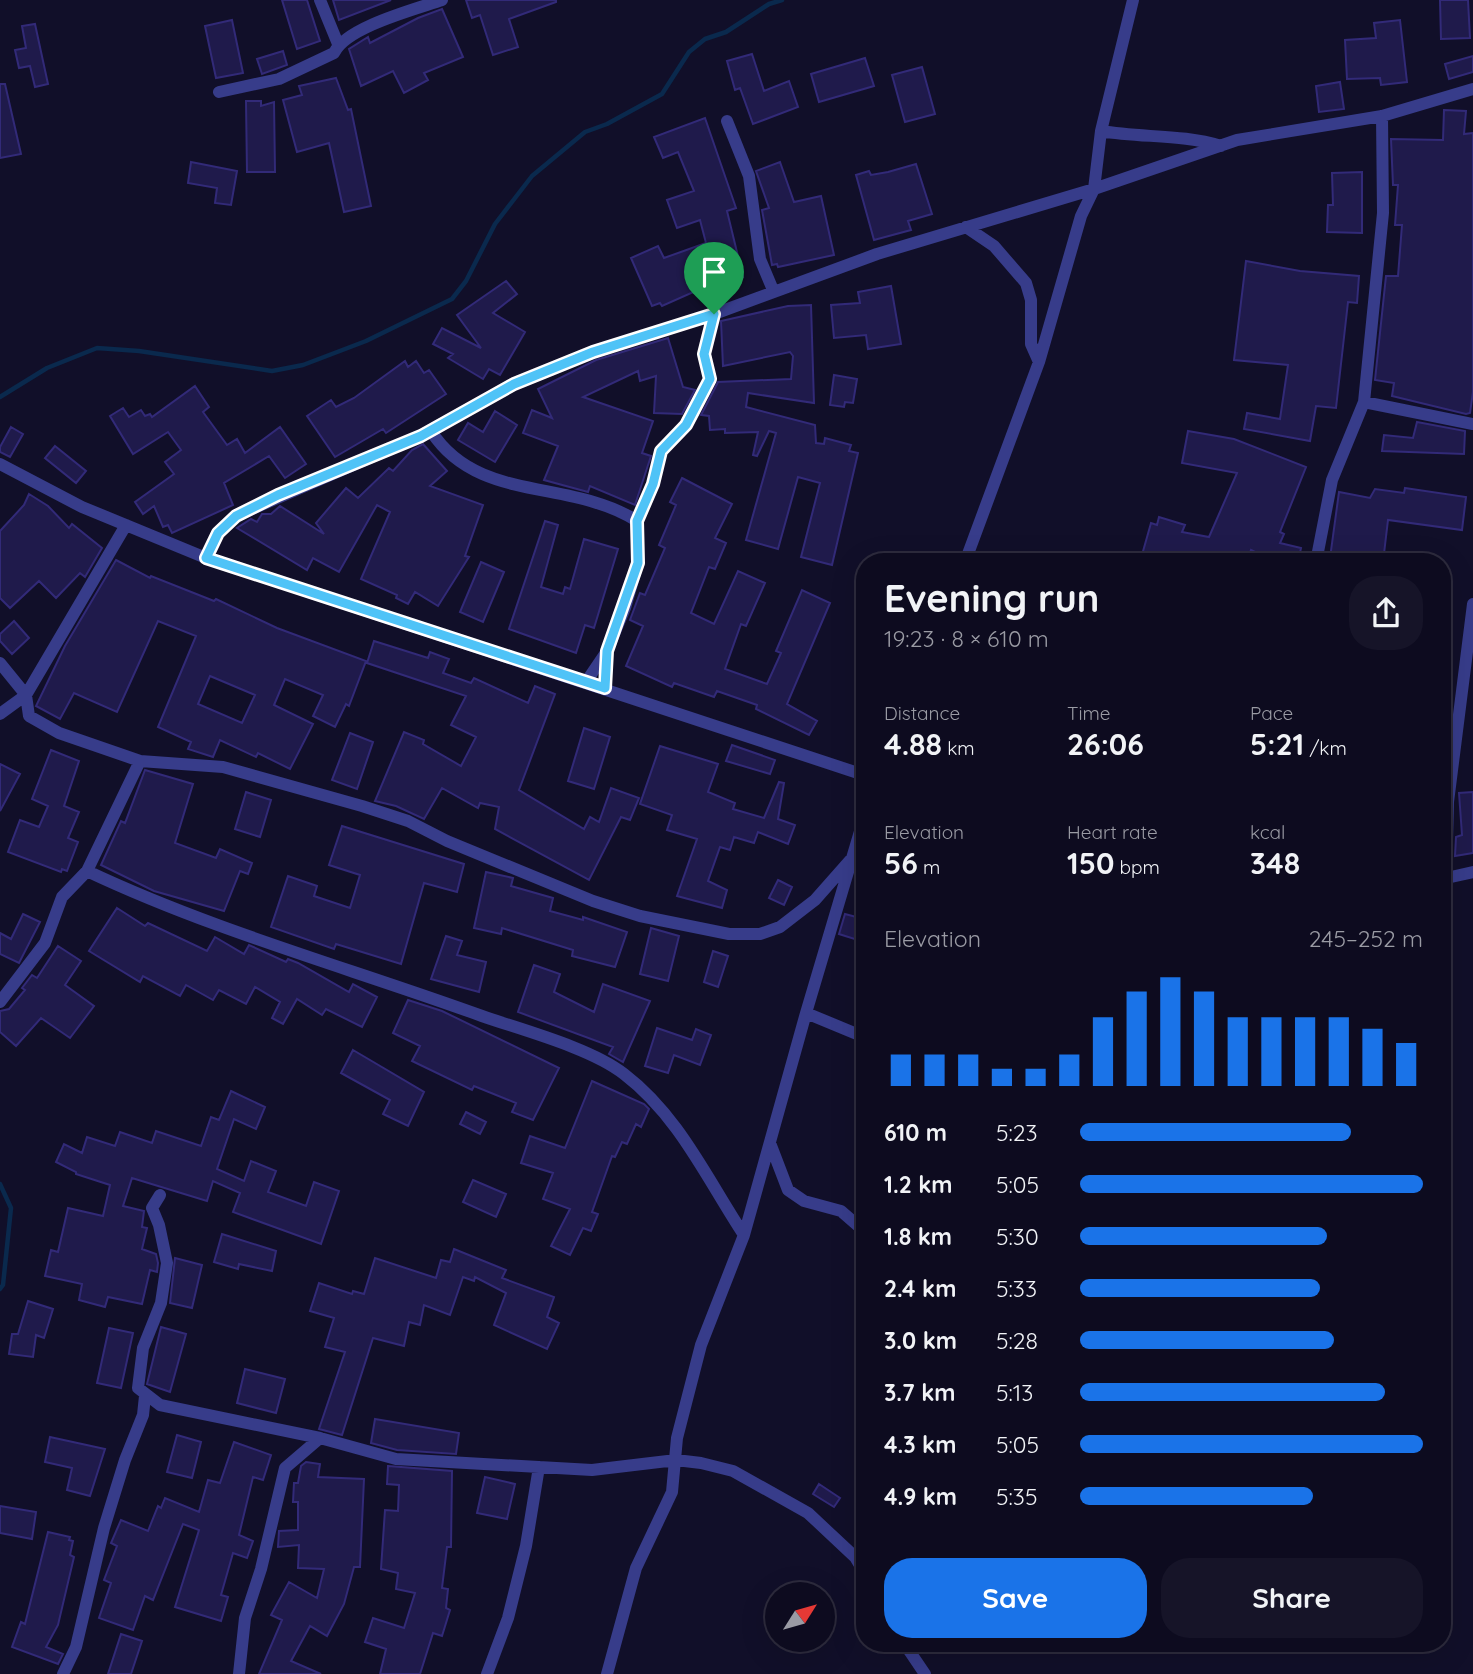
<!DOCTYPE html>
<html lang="en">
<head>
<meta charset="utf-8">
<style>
	:root { --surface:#0d0b1f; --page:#161428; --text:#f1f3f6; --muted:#9a9ba4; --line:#2d2b3d; --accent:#1a73e8 }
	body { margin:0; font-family:Quicksand,sans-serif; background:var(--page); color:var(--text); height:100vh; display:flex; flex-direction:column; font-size:26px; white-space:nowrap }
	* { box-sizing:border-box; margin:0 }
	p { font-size:23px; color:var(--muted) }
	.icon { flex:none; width:38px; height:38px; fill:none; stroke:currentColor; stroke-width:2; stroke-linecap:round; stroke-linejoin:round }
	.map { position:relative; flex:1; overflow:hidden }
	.details { position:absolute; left:856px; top:553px; width:595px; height:1099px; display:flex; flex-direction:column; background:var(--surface); border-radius:28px; box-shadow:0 7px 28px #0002,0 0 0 2px var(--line) }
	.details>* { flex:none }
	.needle { width:46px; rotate:53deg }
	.buttons { position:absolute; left:765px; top:1582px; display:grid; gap:14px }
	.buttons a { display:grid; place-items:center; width:70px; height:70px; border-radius:50%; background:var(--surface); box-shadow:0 7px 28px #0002,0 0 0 2px var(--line); font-size:35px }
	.pin { position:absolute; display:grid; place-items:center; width:60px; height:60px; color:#fff; margin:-72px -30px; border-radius:50% 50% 50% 0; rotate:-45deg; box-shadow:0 0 7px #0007 }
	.pin .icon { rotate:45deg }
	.round { display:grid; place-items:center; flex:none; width:74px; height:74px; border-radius:28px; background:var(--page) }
	.head { display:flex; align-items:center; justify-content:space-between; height:119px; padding:0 28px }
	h1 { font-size:38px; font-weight:700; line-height:52px }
	.stats { display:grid; grid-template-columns:repeat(3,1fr); gap:10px; height:119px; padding:7px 28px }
	.stats div { display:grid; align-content:center }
	.stats b { font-size:30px; font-weight:700 }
	.stats small { font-size:19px; font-weight:400 }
	.stats p { font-size:19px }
	.chart { height:196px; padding:14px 28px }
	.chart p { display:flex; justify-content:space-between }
	.chart svg { width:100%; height:126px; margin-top:7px; stroke:var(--accent); stroke-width:6 }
	.button { display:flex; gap:14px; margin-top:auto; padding:14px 28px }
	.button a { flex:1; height:80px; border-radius:28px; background:var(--accent); color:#fff; font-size:28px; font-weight:700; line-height:80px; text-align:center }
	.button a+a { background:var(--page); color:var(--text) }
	ul { padding:0 28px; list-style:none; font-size:23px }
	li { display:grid; grid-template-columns:112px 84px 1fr; align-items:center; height:52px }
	li i { height:18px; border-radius:9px; background:var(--accent) }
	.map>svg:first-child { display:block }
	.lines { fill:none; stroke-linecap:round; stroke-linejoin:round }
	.stream { stroke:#0a294d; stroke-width:4.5 }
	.building { fill:#1f1a4b; stroke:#322a78; stroke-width:2; fill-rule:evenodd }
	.minor { stroke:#373c8a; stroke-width:12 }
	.route-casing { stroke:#fff; stroke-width:14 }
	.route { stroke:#4fc3f7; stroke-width:9 }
</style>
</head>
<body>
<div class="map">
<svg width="1473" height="1674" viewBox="0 0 1473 1674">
	<rect width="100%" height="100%" fill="#110f29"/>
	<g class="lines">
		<path class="stream" d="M0,397L47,368L97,348L139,351L272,371L303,365L366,341L452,299L466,281L495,224L532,176L585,132L607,124L662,94L689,52L705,39L726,32L769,4L782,0
			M0,1184L11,1208L3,1285L0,1289"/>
	</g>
	<path class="building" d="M282,0H307L320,41L297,49Z
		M333,0H391L339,20Z
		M466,0H556V2L509,19L518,47L493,55L480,15L472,18Z
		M1440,0H1468L1470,38L1441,39Z
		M442,9L463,57L424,73L428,80L404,93L393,71L361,86L349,49L368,37L370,43L418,18Z
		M232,20L243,73L216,78L205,26Z
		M1400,20L1407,82L1381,85L1380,78L1347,79L1345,40L1376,38L1374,23Z
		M35,24L48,84L35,87L30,66L19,68L15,50L26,48L22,26Z
		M283,51L287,65L262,74L257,59Z
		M752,54L764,91L789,81L798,107L753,124L740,88L735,90L727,61Z
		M1473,56V72L1449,79L1445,64Z
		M865,58L874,86L819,102L811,74Z
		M922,67L935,114L905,122L892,75Z
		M336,78L348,110L351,109L371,206L344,212L329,143L297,152L283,100L302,95L299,86Z
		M1340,82L1344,109L1319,112L1316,86Z
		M0,84H5L21,154L0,158Z
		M246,101H261V106L274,102L275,172H247Z
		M1444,110L1466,111L1464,134L1473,133V392L1470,413L1466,414L1392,396L1394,383L1375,380L1386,276H1398L1402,225H1395L1398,185H1393L1391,139L1443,140Z
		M705,118L736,208L727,211L743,277L723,282L730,294L709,305L700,289L662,306L660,303L652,306L631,258L658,246L664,258L706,243L700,220L677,228L667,200L694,191L678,152L663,158L654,137Z
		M191,162L237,171L231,205L215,203L217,188L188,183Z
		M780,162L794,202L821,196L834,255L778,267L777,264L772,265L762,210L769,208L756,171Z
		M916,164L932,214L908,221L911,230L874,240L856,175L869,171L871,175L888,172Z
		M1362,172V233L1327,232L1328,205H1333L1332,173Z
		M1246,261L1300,271L1359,276L1357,303L1348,302L1336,408L1316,406L1310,441L1244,429L1247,413L1280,419L1288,365L1234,360Z
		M506,281L517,294L493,313L525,332L500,375L489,369L483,379L448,358L453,354L433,344L442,328L481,348L457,315Z
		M891,286L901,344L868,349L866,335L834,338L831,305L860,303L858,292Z
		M811,305L814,403L748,393L746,407L815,425L816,443L824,444L825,438L851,445L849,451L858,453L832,565L801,557L820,483L798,477L778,549L746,540L776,433L769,431L757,456L753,455L758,432L725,433V429L710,430L709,416L701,415L718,382L791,379L793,356L790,352L723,366L721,321L788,306Z
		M668,338L683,387L695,390L682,414L654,413L656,376L640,381L638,371L583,397L653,421L642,453L651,456L635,505L590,486L588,492L544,480L558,446L523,433L532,410L552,418L538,389L596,360Z
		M405,361L408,367L416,361L424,373L429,370L446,394L386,433L383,429L335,457L307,416L331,400L336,407L354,398Z
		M834,375L857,379L853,403L845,402L844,407L830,405Z
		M195,386L209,407L203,412L227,445L237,439L245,453L280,427L306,464L285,478L269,456L224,483L233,505L172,533L168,525L163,527L154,506L143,514L135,502L174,474L165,462L181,450L168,432L133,454L110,416L123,408L129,417L141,410L145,416L150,414L152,417Z
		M495,411L517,425L495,462L458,440L468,423L483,432Z
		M1417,422L1465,431L1464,454L1382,451L1384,435L1413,438Z
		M11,427L23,434L10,457L0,452V447Z
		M1188,431L1234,439L1306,467L1280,532L1284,534L1280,543L1301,548L1298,562H1276L1251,550L1247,562H1140L1151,523L1157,525L1159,517L1185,525L1182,532L1209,537L1237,473L1182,463Z
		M423,444L447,471L430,486L483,505L465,556L469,557L438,606L415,592L408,604L396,598L397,595L361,579L390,512L377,505L339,572L313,558L307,570L237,528L251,519L257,522L262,514H271L280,506L324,534L316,523L346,488L358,498L389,468L393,471L412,450Z
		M55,446L86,471L76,483L45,458Z
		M682,478L732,504L715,538L726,543L715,569L709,567L691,613L714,624L738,571L765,583L746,626L741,624L725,669L767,684L781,653L776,651L802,590L830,603L787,704L817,721L809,735L756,709L757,705L717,691L714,697L674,683L672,687L626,666L643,626L630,620L640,593L645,595L665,548L659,545L676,505L670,502Z
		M1405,488L1466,497L1462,530L1388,520L1383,562L1330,558L1339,492L1370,498L1375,489L1404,493Z
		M29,494L48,506L69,528L72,524L102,548L85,577L80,573L56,598L39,581L10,608L0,598V531L24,505Z
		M545,521L558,525L541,587L563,594L565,587L570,589L584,539L618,549L594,628L585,625L576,653L509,629Z
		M116,560L150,578L151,576L214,601L216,599L277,628L366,661L349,706L346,704L335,727L313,716L323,695L285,679L274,705L313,724L290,769L258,753L256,757L220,740L213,757L188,749L191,742L158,727L196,636L158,621L117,712L74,693L60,719L36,706L65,646ZM210,676L255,695L242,723L198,704Z
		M481,562L504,572L483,622L460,612Z
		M14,621L29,638L12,654L0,641V634Z
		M374,641L428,658L430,652L449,659L443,673L471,683L474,678L528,703L535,686L555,694L519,790L584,829L590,817L599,822L611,788L639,798L630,820L621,817L589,880L495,829L499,807L480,803L478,808L442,788L424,819L396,806L375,801L404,732L424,740L423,744L461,766L476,737L451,725L466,696L367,663Z
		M584,728L610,737L594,789L568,781Z
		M350,733L373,742L357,789L332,780Z
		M732,745L775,760L770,774L726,761Z
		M660,746L718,764L708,792L735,803L733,809L764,818L779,782L784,783L778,819L795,825L788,844L758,832L754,843L734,837L730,850L720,847L708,881L727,890L722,908L677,896L697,839L667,830L672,815L640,804Z
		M51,750L79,761L64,806L79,812L68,838L78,842L67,871L62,869L61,872L8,852L20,820L39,827L48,806L32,799Z
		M0,764L20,774L0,811Z
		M145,770L193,784L175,843L216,858L220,849L252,863L248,874L240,871L224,911L154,891L101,865L121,821L125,823Z
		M246,792L271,800L260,837L235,829Z
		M1473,792V853L1455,856L1456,837L1462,835L1459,793Z
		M342,826L464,864L457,892L424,883L401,964L336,944L334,949L271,927L288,876L317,886L314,896L350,908L360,875L329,865Z
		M486,872L513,878L511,886L553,898L550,911L583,920V917L627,932L615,967L572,956L573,950L502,928L501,934L474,928Z
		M778,880L792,887L784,905L769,898Z
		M117,908L145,926L148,923L207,951L215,937L244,954L249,945L286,962L288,959L298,963L349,992L353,984L377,997L362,1027L326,1009L322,1015L297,999L283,1024L272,1018L280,1002L255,987L246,1004L219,990L213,1000L186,985L180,996L143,976L140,982L89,951Z
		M23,914L40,922L19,963L0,954V933L11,939Z
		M845,914L864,919V942L839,934Z
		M651,928L679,936L668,981L640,974Z
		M446,936L462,941L457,955L486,962L479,992L431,979Z
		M58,946L81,961L65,985L94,1006L70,1038L41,1018L16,1046L0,1032V1011L9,1009L25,990L22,988L32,975L37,978Z
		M713,951L728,956L718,987L704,982Z
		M534,965L560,974L554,992L594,1012L603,984L650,1001L623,1062L609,1054L613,1047L518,1012Z
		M408,1000L442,1011L559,1068L533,1120L512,1112L516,1103L474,1086L472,1090L412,1061L420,1046L393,1033Z
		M657,1028L692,1040L696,1029L711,1035L700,1065L674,1055L668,1073L645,1066Z
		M353,1050L424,1092L408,1126L383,1114L390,1100L341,1073Z
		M592,1081L644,1104L649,1109L641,1127L636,1124L627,1144L622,1142L615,1157L612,1156L592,1212L598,1214L591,1231L583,1228L570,1255L551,1246L570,1209L543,1199L553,1173L521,1163L530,1136L565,1148Z
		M231,1091L265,1107L256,1129L234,1119L217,1169L244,1181L251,1161L276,1171L268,1192L306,1206L314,1182L339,1191L321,1244L233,1212L240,1193L213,1181L207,1201L132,1178L123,1206L144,1211L142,1227L147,1228L142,1249L156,1254L158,1263L157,1272L150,1270L142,1304L108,1297L105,1307L79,1300L82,1284L45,1276L51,1250L58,1252L68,1208L103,1216L110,1185L76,1174V1172L56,1162L64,1144L82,1153L87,1137L115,1146L120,1132L152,1143L156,1131L201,1146L211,1117L219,1120Z
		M466,1112L486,1122L480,1134L460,1124Z
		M473,1180L506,1194L496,1217L463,1202Z
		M222,1234L276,1251L272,1271L239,1264L238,1269L214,1262Z
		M454,1249L506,1270L502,1278L554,1297L547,1317L559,1323L547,1349L494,1325L506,1293L475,1277L474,1281L463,1277L450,1315L424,1305L420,1325L409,1322L404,1346L373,1338L342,1435L319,1429L345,1352L325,1347L334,1318L310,1311L319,1283L352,1294L353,1291L364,1294L375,1258L436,1278L441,1260L450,1262Z
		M175,1258L202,1265L192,1308L170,1303Z
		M28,1301L53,1309L44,1338L36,1335L33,1357L9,1354L12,1334H18Z
		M161,1327L186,1334L170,1392L147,1384Z
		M109,1328L133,1333L121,1388L97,1383Z
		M245,1369L285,1379L276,1413L237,1403Z
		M375,1419L459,1433L456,1454L397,1450L371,1443Z
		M177,1435L201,1442L192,1478L167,1472Z
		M50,1437L105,1449L90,1496L67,1490L72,1468L45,1462Z
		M234,1442L271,1455L263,1480L253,1477L239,1535L253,1541L247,1558L233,1553L221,1595L228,1597L221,1621L175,1607L199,1530L183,1524L153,1600L145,1596L133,1630L99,1618L111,1583L104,1580L117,1546L111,1543L121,1520L148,1531L158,1506L161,1508L165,1498L199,1512L208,1480L220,1483Z
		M306,1462L320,1464L318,1477L364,1479L360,1567H354L344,1604L327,1636L310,1626L291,1661L321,1674H259L282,1620L271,1615L289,1582L317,1598L324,1569L298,1568L299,1545L278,1547L279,1531L298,1530V1502H293L294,1483H298L301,1466Z
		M388,1466L452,1471L451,1547H447L442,1588L448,1589L446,1608L450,1610L442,1636L433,1633L420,1674H380L386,1649L365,1642L373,1618L404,1628L415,1593L396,1589L398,1573L381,1569L385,1510L398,1511L399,1485L387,1484Z
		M485,1477L515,1484L507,1519L477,1513Z
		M819,1484L840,1498L834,1507L813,1494Z
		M0,1506L36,1512L32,1539L0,1533Z
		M48,1532L70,1537L69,1540L73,1541L70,1555L74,1557L58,1625L46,1647L63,1654L58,1664L12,1647L21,1622L25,1624Z
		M121,1634L142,1641L131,1674H108Z"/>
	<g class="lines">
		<path class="minor" d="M320,0L338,44
			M219,92L279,79L334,53C346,27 416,9 442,0
			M727,121L749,176L760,259L773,290
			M1101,131C1142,138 1182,134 1221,146
			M966,227L994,246L1026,283L1031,300V344L1039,362
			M1364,402L1473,424
			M431,431C478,504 570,478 637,521
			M0,464L82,507L206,558L864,775
			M206,558L218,533L236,516L420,436L514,384L593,352L714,314L877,254L1094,189L1237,140L1382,116L1473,89
			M965,562L1039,362L1081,216L1094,189L1101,131L1133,0
			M1316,562L1332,480L1364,402L1383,213L1382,116
			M0,663L26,695L29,716L59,733L140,761L223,767L362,806L408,821L447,841L593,901L640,916L729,934H760L780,927L815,900L853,857
			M586,682L607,651L625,608L638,563L637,521L653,484L661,451L686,425L710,379L704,353L714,314
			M605,688L607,651
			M0,714L26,695L126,525
			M87,871C214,931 350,968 482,1016C522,1030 591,1048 624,1074C679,1116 707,1179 744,1235
			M1446,878L1448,802L1473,604
			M1442,879L1473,872
			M0,1002L45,943L62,897L87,871L140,761
			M806,1013L864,1037
			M770,1143L788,1190L804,1201L841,1211L864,1231
			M160,1195L152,1208L159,1225L167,1263L161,1303L143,1348L138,1388L160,1405L320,1438L396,1459L592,1470L676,1460L701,1463L733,1471L808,1513L855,1557L864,1572
			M904,1643L925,1674
			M63,1674L76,1647L104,1528L125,1460L143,1415L145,1396
			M239,1674L245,1618L261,1569L285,1468L320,1438
			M487,1674L508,1618L526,1546L539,1467
			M607,1674L636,1568L672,1492L677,1438L701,1345L744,1235L806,1013L864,818"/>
	</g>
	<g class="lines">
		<defs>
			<path id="route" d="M714,314L704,354L710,379L686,425L661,451L653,484L637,521L638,563L607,651L605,688L206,558L218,533L236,516L278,495L421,436L514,384L593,352Z"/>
		</defs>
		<use href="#route" class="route-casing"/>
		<use href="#route" class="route"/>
	</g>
</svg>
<div class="buttons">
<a><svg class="needle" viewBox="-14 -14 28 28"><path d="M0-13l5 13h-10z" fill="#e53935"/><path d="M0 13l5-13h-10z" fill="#9a9ba4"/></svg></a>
</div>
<div class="pin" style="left:714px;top:314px;background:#1e9e55"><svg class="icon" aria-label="arrive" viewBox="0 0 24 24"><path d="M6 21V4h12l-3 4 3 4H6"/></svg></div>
<section class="details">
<div class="head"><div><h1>Evening run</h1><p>19:23 · 8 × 610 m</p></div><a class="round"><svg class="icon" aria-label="share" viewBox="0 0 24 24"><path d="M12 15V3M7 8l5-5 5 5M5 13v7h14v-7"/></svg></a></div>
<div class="stats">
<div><p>Distance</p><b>4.88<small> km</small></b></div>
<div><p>Time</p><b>26:06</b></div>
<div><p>Pace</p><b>5:21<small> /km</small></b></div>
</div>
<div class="stats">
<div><p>Elevation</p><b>56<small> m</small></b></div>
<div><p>Heart rate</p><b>150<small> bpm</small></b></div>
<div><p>kcal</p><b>348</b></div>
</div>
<div class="chart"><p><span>Elevation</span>245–252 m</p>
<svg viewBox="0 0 160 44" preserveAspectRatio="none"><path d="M5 44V33M15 44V33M25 44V33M35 44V38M45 44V38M55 44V33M65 44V20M75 44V11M85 44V6M95 44V11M105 44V20M115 44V20M125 44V20M135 44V20M145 44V24M155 44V29"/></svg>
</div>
<ul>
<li><b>610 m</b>5:23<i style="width:79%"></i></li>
<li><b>1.2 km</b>5:05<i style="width:100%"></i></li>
<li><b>1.8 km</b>5:30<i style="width:72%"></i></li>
<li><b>2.4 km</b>5:33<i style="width:70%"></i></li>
<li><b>3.0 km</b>5:28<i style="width:74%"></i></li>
<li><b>3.7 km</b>5:13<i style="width:89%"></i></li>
<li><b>4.3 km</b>5:05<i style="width:100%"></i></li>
<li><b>4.9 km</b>5:35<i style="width:68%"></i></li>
</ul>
<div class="button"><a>Save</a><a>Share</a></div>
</section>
</div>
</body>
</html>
